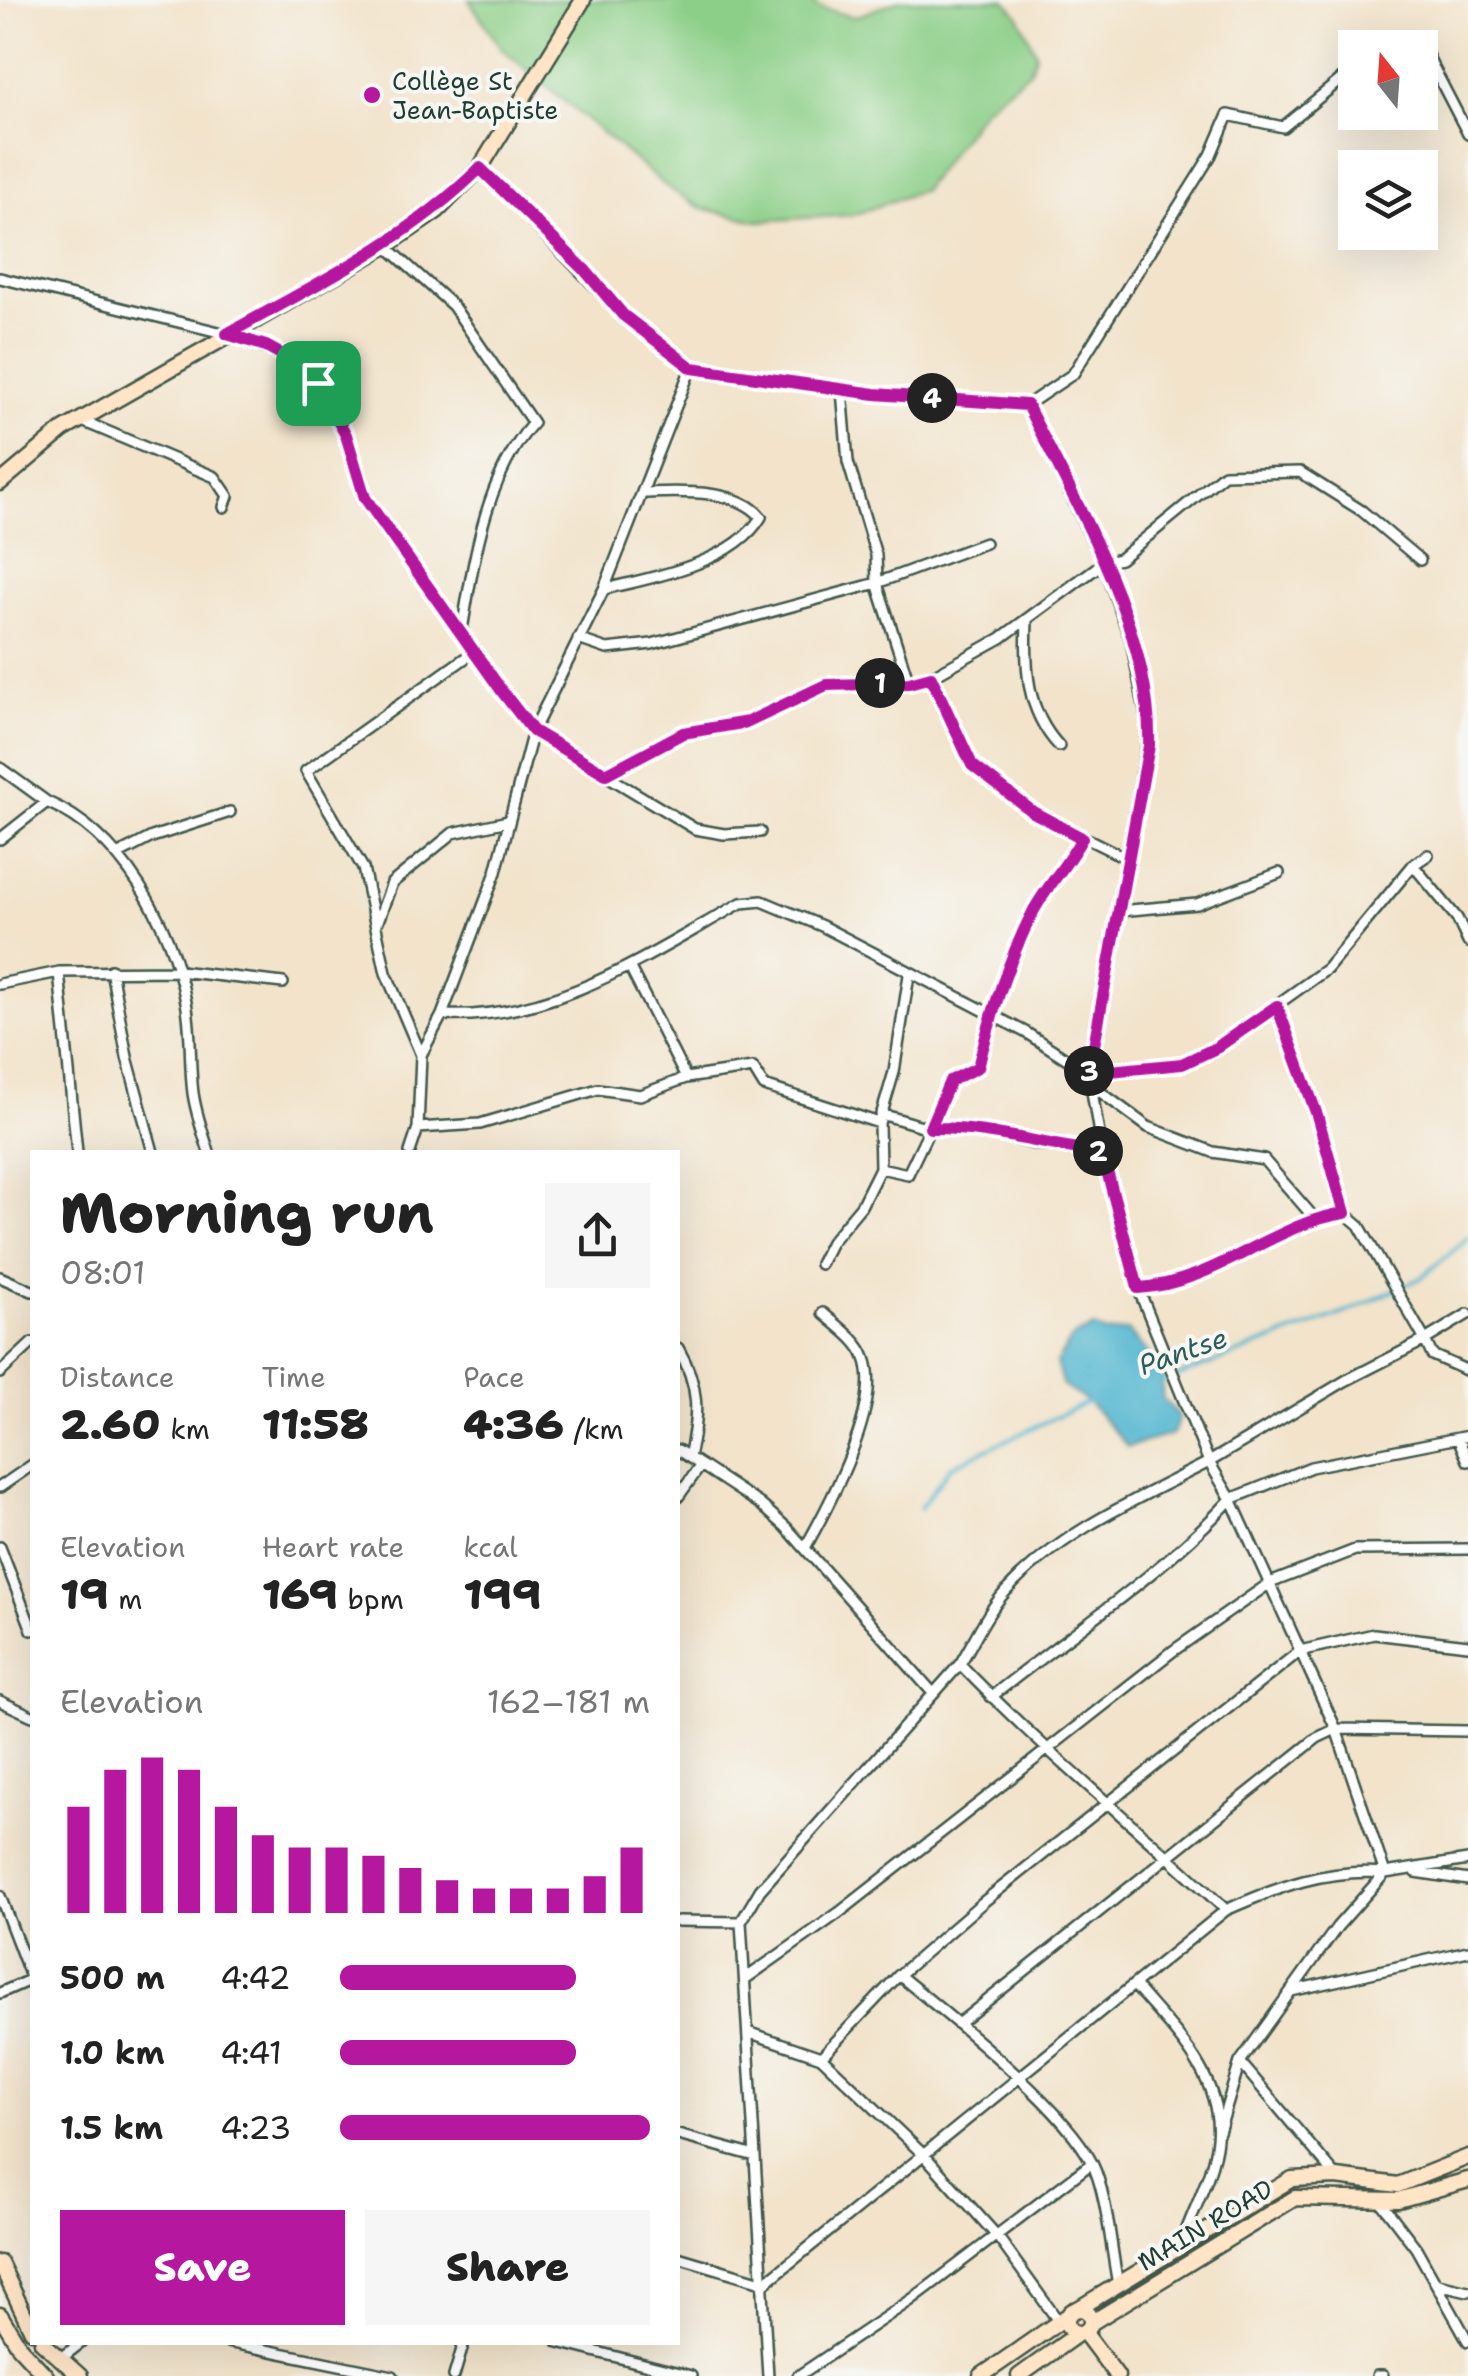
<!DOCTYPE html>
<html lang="en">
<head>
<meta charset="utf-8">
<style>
	:root { --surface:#fff; --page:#f6f6f6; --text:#222; --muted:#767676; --accent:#b5179e }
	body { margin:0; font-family:"Shantell Sans",sans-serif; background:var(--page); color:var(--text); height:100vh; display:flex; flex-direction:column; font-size:38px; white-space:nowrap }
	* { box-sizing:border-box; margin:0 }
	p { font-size:32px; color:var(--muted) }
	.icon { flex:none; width:55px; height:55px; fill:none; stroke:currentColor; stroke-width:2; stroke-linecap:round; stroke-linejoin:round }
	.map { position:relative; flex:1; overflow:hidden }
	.sheet { position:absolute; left:30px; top:1150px; width:650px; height:1195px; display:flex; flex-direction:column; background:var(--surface); border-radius:0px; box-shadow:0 10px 40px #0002 }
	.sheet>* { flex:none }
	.needle { width:65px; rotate:343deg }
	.fabs { position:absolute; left:1338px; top:30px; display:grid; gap:20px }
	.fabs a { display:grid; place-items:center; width:100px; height:100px; border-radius:0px; background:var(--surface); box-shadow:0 10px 40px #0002; font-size:50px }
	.pin { position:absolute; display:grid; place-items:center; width:85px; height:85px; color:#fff; margin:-42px; border-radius:20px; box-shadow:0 5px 15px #0006 }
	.km { position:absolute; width:50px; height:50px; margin:-25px; border-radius:50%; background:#222; color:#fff; font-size:28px; line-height:50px; text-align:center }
	.round { display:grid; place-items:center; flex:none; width:105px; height:105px; border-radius:0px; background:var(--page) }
	.overview { display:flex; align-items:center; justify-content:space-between; height:170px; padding:0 30px }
	h1 { font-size:55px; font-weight:800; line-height:75px }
	.stats { display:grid; grid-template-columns:repeat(3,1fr); gap:15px; height:170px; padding:10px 30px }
	.stats div { display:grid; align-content:center }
	.stats b { font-size:42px; font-weight:800 }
	.stats small { font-size:28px; font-weight:400 }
	.stats p { font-size:28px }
	.chart { height:280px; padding:20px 30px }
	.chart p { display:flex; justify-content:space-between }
	.chart svg { width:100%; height:180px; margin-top:10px; stroke:var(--accent); stroke-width:6 }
	.primary-button { display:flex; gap:20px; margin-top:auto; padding:20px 30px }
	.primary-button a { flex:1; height:115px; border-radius:0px; background:var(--accent); color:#fff; font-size:40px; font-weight:800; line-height:115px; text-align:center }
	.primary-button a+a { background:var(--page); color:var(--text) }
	ul { padding:0 30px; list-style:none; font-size:32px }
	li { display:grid; grid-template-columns:160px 120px 1fr; align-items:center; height:75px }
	li i { height:25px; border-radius:12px; background:var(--accent) }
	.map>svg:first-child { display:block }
	.green { fill:#8ccf88; stroke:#56865e; stroke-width:2.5 }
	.water { fill:#50b5cf; stroke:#387982; stroke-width:2.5 }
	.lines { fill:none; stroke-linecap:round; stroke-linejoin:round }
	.stream { stroke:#50b5cf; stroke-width:4 }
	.street-casing { stroke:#3f564a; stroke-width:14 }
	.secondary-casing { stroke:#3f564a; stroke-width:19 }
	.street { stroke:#fff; stroke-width:9 }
	.secondary { stroke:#ffe4c6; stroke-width:14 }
	.route-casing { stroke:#fff; stroke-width:20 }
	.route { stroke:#b5179e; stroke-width:12 }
	.poi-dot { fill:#b5179e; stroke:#f6f6f2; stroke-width:4 }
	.labels { text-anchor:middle; stroke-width:8; stroke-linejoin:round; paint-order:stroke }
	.poi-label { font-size:25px; fill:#1f3d34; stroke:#f6f6f2; text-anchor:start }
	.street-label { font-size:25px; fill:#1f3d34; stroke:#f6f6f2 }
	.water-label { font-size:28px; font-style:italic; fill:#2b5b5b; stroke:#f6f6f2 }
</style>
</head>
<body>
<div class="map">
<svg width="1468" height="2376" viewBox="0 0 1468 2376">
	<rect width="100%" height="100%" fill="#f6f6f2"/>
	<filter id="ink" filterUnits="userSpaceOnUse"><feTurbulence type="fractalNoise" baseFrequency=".01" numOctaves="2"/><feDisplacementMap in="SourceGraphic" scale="20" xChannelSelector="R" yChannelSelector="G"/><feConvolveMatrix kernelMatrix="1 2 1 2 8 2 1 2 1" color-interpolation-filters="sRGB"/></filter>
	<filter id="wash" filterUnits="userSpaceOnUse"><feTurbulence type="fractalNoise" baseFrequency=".0048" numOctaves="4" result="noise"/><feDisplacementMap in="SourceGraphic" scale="40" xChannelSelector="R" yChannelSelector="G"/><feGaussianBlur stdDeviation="2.25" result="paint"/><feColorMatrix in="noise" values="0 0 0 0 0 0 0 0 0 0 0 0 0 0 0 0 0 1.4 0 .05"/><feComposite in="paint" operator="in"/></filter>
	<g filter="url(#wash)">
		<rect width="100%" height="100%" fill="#f2e3ca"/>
		<path class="green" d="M469,0H810L817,7L855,17L900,0H1005L1019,16L1036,53L1029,72L984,108L923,190L853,215L757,221L701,208L667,187L502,49Z"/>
		<path class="water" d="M1094,1327L1106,1333L1129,1331C1145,1357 1167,1357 1162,1397L1179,1417L1173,1434L1128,1447L1088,1402L1063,1386L1056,1363L1072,1338Z"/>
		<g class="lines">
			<path class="stream" d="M1162,1382L1345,1313L1421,1278L1468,1238
				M920,1508L951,1466L1090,1401"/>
		</g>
	</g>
	<g filter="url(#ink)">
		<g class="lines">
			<defs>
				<path id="street" d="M1379,48L1387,41L1410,48
					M1420,50L1425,51L1468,134
					M480,168L623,315L691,368L875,394L1027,405L1103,563L1120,559L1224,474L1300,472L1362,511L1420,560
					M386,246L453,306L533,423C485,478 474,559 462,630
					M0,278L227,334L301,362L346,435L365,497L533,731L496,872L442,1015L421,1055L418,1128L410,1152
					M691,368L604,589L533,731L695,829L724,834L760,832
					M1027,405L1073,374L1211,155L1228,115L1283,127L1355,68
					M80,420L215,477L228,496L224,507
					M604,589C651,578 734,563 761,517C738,488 678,492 645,493
					M1027,621C1025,668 1026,710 1059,746
					M578,639L607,649L652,644L877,583L876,555L848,462L842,390
					M931,677L971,765L1033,812L1126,858
					M909,683L877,583L985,543
					M0,768L47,802
					M0,839L47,802C122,834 171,924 186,1002C192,1032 189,1063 193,1093C196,1114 203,1133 209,1152
					M117,855L152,837L230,812
					M1413,865L1457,918L1468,942
					M1119,911L1197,904L1279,873
					M378,921L392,883L453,833L508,821
					M629,966L686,1078
					M111,970L127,1057L153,1152
					M59,972L179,971L283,983
					M0,984L59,972L77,1152
					M1277,1007L1317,1115L1345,1213
					M442,1015C553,1021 648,955 741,903L762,901L822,926L1025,1032L1089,1073L1149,731L1131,641L1103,563L1001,638L931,677L909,683L826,685L748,722L683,733L606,774
					M421,1055L386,973L363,868L306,771L475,651
					M1095,1088L1148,1127L1213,1152L1264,1160L1316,1220
					M881,1114L929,1128H967L1034,1144L1102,1152
					M418,1128L480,1124L598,1089L640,1095L686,1078L753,1068L764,1086L879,1123
					M880,1168L908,1174C923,1141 938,1115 950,1081L978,1067C992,1012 1008,960 1034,910C1048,885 1068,864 1082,838
					M820,1264L831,1242L861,1206L880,1168L879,1123L894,1072L909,975
					M0,1277L32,1291
					M1138,1288C1217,1283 1274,1223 1345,1213L1359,1225L1425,1340L1345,1381L1209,1462L1138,1288L1102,1152L1089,1073L1181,1064L1216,1048L1327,969L1413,865L1428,855
					M1468,1314L1425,1340L1432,1355L1468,1371
					M678,1348C700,1386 699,1414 689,1457
					M0,1373L32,1343
					M1458,1438L1468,1461
					M678,1450L760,1504L786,1527L933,1693
					M0,1487L32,1465
					M678,1497L701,1465
					M0,1547L32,1630
					M805,1548C828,1507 883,1405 865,1358C859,1340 836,1325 823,1313
					M960,1664C974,1641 987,1612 1006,1591C1060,1532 1139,1498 1209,1462L1231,1499L1311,1467L1468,1436
					M0,1701L32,1716
					M1416,1872L1468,1880
					M0,1896L32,1980
					M678,1921L741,1922L768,2376
					M741,1922L760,1890L960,1664C1043,1751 1138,1827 1226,1910
					M899,1975L982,1903L1300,1651L1374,1634L1468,1645
					M745,1979L840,1912L1173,1651L1270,1583L1355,1550L1468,1549
					M1135,1986C1172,2030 1223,2075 1217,2139C1214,2172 1193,2210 1182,2242
					M1291,1991L1468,1951
					M0,1993L32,1979
					M958,2024L1317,1738L1336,1729L1468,1731
					M748,2032L821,2057L926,2157L997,2236L1059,2322
					M821,2057L899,1975C952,2019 1062,2105 1092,2163C1107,2193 1111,2250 1118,2284
					M1240,2062L1337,1927L1385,1873L1468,1860
					M1219,2132L1240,2062L1337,2177
					M678,2135L755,2156
					M1380,2201L1416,2248L1468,2341
					M678,2257L765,2283L1226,1910C1278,1887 1327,1868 1385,1873L1336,1729L1231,1499C1162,1574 1071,1633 991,1697
					M1438,2284L1468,2291
					M227,2342L393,2376
					M558,2342L691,2376
					M59,2360L82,2342
					M454,2376L464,2342
					M798,2376L911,2300L1092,2163
					M1377,2376H1383"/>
				<path id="secondary" d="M0,483L63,430L386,246L437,211L480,168L583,0
					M0,2263L32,2331
					M1067 2321a12 12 0 1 1 24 0a12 12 0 1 1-24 0Z
					M1076,2310L1292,2179L1337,2177L1398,2185L1468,2157
					M0,2315L20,2348L46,2376
					M1091,2323L1295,2198L1398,2200L1468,2180
					M1084,2332L1117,2376
					M42,2342L80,2376
					M981,2376L1069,2315
					M1019,2376L1079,2333"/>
			</defs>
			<use href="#street" class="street-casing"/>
			<use href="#secondary" class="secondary-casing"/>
			<use href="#street" class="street"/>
			<use href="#secondary" class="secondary"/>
		</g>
	</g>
	<g class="lines" filter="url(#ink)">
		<defs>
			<path id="route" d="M480,168L584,269L623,315L692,368L875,394L1027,405C1076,504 1153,632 1149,746L1089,1073L1182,1064L1216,1048L1277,1006L1317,1115L1345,1213C1274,1223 1217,1283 1138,1288L1102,1152C1044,1146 988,1127 930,1128L950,1081L978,1067C992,1012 1008,960 1034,910C1048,885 1068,864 1082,838L1033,812L972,765L931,677L909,683L826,685L748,722L683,733L606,774L533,731L504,694L365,498L346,435L310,370L266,346L227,334C317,284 406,241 480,168Z"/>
		</defs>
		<use href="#route" class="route-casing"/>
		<use href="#route" class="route"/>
	</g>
	<circle class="poi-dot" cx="372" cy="95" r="10"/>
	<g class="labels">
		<g class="poi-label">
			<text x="392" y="90">Collège St<tspan x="392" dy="29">Jean-Baptiste</tspan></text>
		</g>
		<g class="street-label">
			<text transform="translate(1205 2225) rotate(-31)" y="9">MAIN ROAD</text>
		</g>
		<g class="water-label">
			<text transform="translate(1183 1351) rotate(-19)" y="10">Pantse</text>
		</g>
	</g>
</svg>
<div class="fabs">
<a><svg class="needle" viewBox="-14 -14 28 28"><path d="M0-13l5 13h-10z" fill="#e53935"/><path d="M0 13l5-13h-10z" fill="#767676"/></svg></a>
<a><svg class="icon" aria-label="layers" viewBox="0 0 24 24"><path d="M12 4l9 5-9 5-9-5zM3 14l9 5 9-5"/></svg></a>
</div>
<div class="pin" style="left:318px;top:383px;background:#1e9e55"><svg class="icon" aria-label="arrive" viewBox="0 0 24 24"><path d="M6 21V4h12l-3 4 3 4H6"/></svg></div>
<b class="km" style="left:880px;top:683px">1</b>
<b class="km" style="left:1098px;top:1151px">2</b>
<b class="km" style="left:1089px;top:1071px">3</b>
<b class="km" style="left:932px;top:398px">4</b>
<section class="sheet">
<div class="overview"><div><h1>Morning run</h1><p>08:01</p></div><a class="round"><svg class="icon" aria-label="share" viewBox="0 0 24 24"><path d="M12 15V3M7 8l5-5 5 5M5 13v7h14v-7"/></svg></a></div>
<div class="stats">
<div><p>Distance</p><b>2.60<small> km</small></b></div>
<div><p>Time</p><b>11:58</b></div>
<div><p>Pace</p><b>4:36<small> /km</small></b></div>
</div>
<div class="stats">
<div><p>Elevation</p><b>19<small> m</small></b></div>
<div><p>Heart rate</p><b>169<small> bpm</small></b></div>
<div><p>kcal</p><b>199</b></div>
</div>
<div class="chart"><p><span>Elevation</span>162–181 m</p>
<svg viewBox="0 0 160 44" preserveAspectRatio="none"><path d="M5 44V18M15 44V9M25 44V6M35 44V9M45 44V18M55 44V25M65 44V28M75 44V28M85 44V30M95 44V33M105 44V36M115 44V38M125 44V38M135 44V38M145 44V35M155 44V28"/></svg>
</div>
<ul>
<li><b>500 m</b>4:42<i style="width:76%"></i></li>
<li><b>1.0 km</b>4:41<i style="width:76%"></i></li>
<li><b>1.5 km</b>4:23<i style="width:100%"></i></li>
</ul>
<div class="primary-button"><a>Save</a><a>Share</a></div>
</section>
</div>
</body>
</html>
